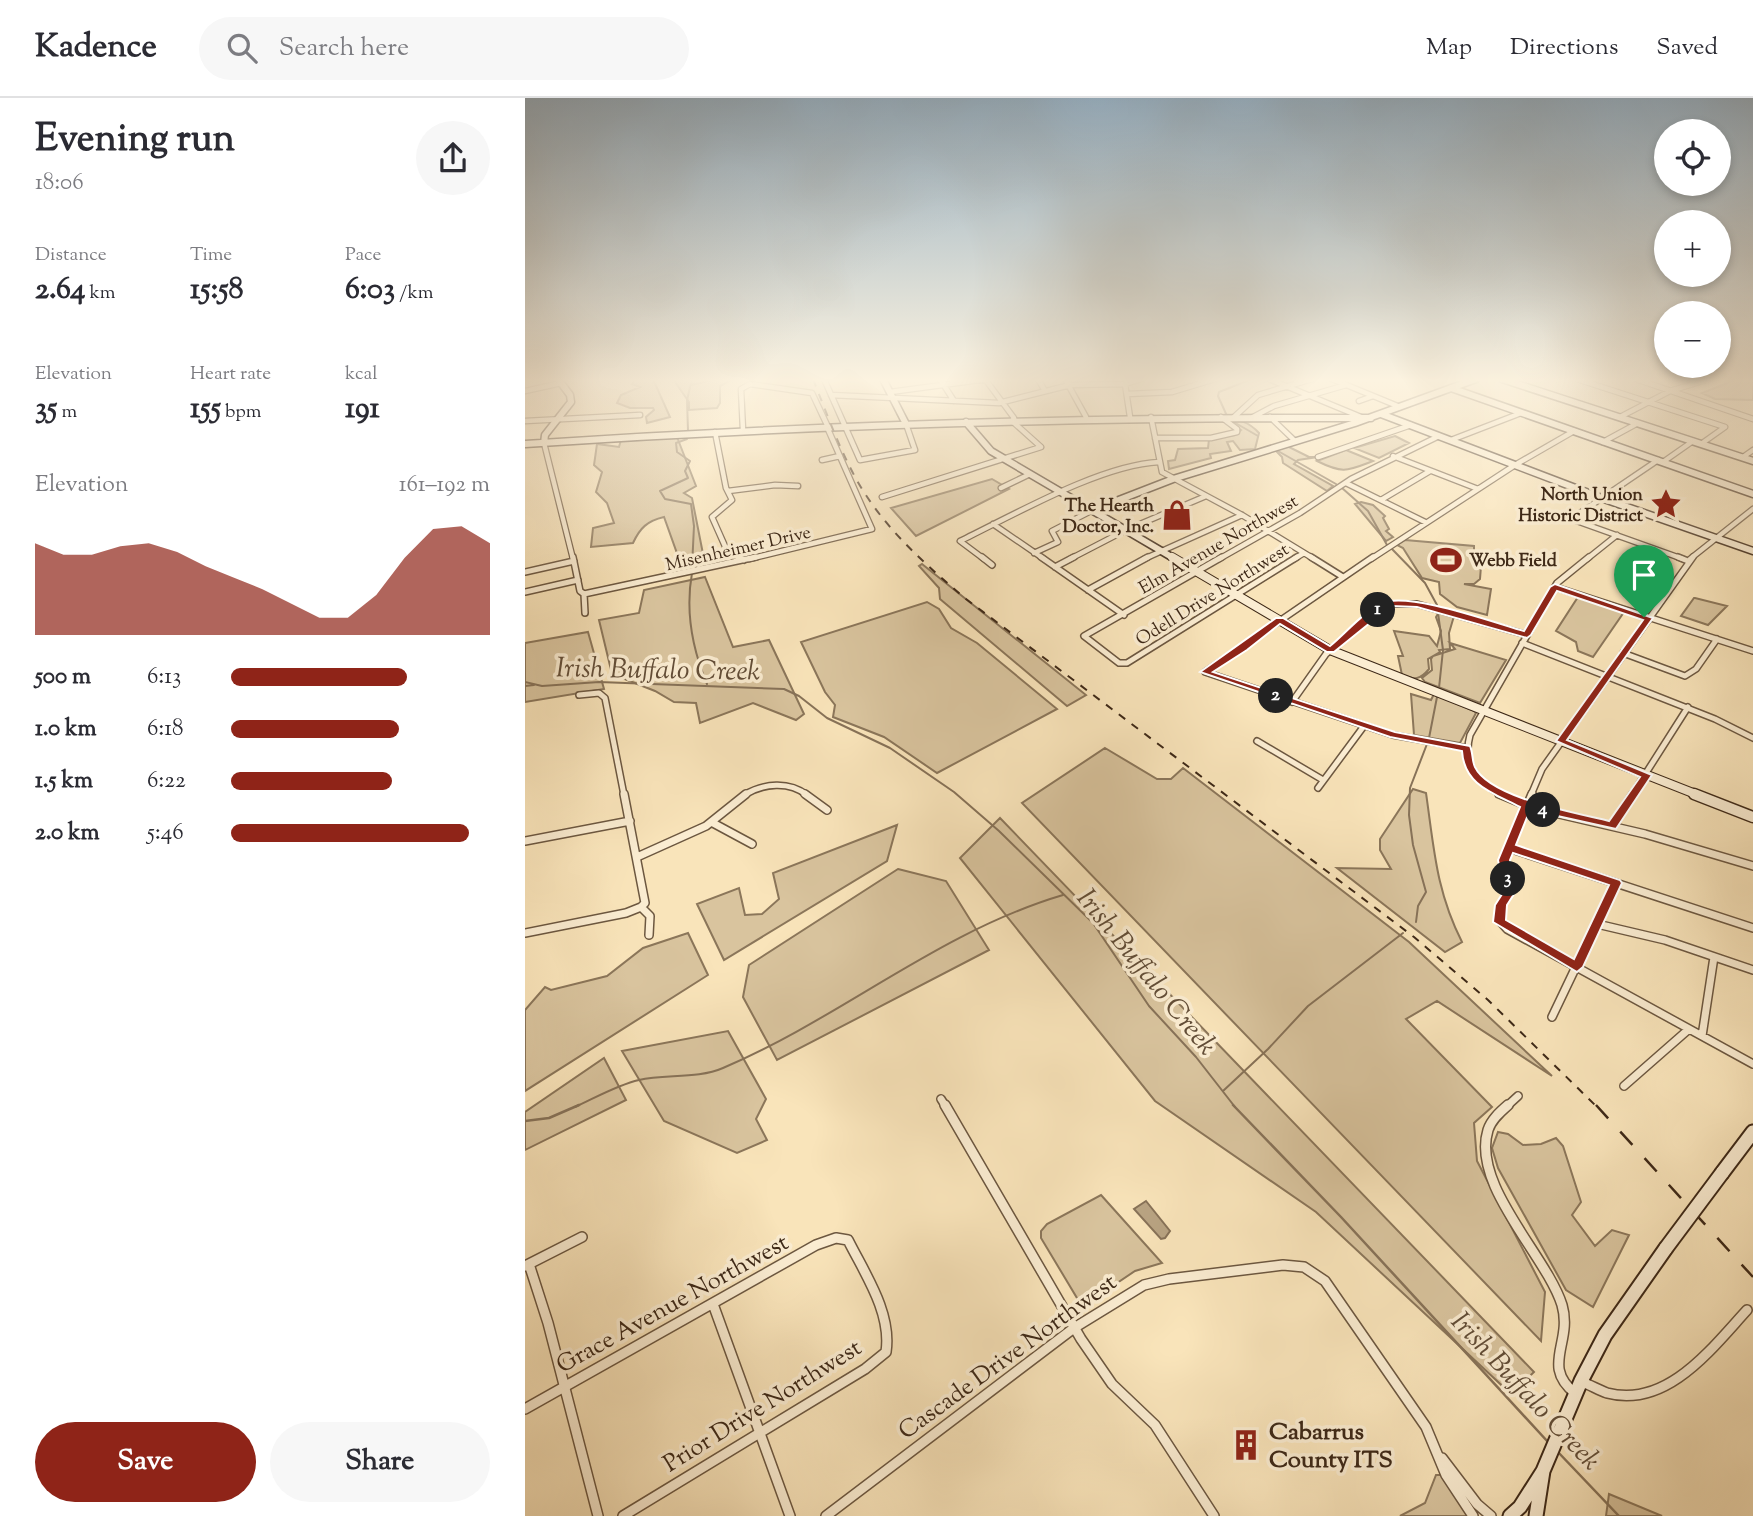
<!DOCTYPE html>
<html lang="en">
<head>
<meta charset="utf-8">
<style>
	:root { --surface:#fff; --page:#f7f7f7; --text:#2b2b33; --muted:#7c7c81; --line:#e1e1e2; --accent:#8f2418 }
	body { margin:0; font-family:"Sorts Mill Goudy",serif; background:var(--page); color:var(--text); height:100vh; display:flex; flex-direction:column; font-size:26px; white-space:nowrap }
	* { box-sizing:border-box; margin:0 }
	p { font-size:23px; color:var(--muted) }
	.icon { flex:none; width:38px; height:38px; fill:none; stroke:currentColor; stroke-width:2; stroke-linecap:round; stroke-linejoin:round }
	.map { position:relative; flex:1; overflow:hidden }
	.sheet { display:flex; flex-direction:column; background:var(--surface); width:525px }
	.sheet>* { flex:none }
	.tools { position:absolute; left:1129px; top:21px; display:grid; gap:14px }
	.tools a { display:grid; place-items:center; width:77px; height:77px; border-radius:50%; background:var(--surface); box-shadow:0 4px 10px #0003; font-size:35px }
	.pin { position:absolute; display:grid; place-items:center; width:60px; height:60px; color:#fff; margin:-72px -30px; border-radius:50% 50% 50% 0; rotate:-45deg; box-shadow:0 0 7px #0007 }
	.pin .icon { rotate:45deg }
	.km { position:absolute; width:35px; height:35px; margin:-18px; border-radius:50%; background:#222; color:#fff; font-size:19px; line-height:35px; text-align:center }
	.round { display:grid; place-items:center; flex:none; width:74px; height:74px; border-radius:37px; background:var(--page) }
	.headline { display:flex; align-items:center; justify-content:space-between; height:119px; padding:0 35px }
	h1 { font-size:38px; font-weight:700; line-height:52px }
	.figures { display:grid; grid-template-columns:repeat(3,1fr); gap:10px; height:119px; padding:7px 35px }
	.figures div { display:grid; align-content:center }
	.figures b { font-size:30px; font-weight:700 }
	.figures small { font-size:19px; font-weight:400 }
	.figures p { font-size:19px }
	.chart { height:196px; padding:14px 35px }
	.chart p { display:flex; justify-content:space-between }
	.chart svg { width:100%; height:126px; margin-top:7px; fill:var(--accent); opacity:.7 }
	.button { display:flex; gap:14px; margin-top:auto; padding:14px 35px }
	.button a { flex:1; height:80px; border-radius:42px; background:var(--accent); color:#fff; font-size:28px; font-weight:700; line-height:80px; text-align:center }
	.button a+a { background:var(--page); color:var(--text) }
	ul { padding:0 35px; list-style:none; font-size:23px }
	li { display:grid; grid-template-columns:112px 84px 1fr; align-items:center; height:52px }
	li i { height:18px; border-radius:9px; background:var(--accent) }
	header { display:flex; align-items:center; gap:42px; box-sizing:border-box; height:98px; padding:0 35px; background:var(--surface); border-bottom:2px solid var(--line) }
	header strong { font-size:33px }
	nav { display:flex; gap:38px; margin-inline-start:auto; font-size:24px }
	.search { width:490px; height:63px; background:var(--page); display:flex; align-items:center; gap:18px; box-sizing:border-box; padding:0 24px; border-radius:38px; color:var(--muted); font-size:26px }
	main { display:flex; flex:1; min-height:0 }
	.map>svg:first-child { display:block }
	.green { fill:#d9c49e; stroke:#8b765a; stroke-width:2 }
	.water { fill:#b9a483; stroke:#877258; stroke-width:2 }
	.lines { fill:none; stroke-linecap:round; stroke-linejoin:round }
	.stream-far1 { stroke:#877258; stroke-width:2 }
	.stream { stroke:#877258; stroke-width:2.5 }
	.street-far3-casing { stroke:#6c5740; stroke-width:7 }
	.street-far2-casing { stroke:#6c5740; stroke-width:8 }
	.street-far1-casing { stroke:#6c5740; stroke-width:10 }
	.street-casing { stroke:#6c5740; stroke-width:12 }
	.secondary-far3-casing { stroke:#3d2817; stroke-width:9 }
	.secondary-far2-casing { stroke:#3d2817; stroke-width:10 }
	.secondary-far1-casing { stroke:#3d2817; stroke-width:13 }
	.secondary-casing { stroke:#3d2817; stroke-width:17 }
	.street-far3 { stroke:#fbedd2; stroke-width:4.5 }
	.street-far2 { stroke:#fbedd2; stroke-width:5 }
	.street-far1 { stroke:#fbedd2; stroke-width:7 }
	.street { stroke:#fbedd2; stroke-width:9 }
	.secondary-far3 { stroke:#fbedd2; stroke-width:6 }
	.secondary-far2 { stroke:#fbedd2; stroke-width:8 }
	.secondary-far1 { stroke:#fbedd2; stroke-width:10 }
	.secondary { stroke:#fbedd2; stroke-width:13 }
	.rail-far1 { stroke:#3d2817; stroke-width:2; stroke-dasharray:8 8; stroke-linecap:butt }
	.rail { stroke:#3d2817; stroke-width:2.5; stroke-dasharray:18 18; stroke-linecap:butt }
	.secondary-bridge-casing { stroke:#3d2817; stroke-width:17; stroke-linecap:butt }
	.secondary-bridge { stroke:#fbedd2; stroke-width:13 }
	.route { fill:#8f2418; stroke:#fff; stroke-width:2; fill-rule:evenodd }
	.labels { text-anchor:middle; stroke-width:7; stroke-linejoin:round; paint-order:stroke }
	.far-poi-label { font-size:18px; font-weight:bold; fill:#3d2817; stroke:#fbedd2; text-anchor:end }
	.far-street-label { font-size:18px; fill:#3d2817; stroke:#fbedd2 }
	.near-street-label { font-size:24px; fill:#3d2817; stroke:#fbedd2 }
	.near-poi-label { font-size:24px; font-weight:bold; fill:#3d2817; stroke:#fbedd2; text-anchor:start }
	.near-water-label { font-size:28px; font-style:italic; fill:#624d37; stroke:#fbedd2 }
</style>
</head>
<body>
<header>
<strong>Kadence</strong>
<div class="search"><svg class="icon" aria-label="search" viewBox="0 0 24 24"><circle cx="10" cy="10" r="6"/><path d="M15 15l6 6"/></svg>Search here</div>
<nav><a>Map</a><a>Directions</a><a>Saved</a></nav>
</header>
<main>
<section class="sheet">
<div class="headline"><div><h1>Evening run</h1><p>18:06</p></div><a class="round"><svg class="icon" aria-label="share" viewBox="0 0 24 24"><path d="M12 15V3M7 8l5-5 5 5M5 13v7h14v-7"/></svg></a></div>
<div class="figures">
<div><p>Distance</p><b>2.64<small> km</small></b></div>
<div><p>Time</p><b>15:58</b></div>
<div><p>Pace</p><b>6:03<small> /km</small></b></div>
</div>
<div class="figures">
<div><p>Elevation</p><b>35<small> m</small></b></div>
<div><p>Heart rate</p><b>155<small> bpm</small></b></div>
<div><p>kcal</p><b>191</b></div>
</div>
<div class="chart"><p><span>Elevation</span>161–192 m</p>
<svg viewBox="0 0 160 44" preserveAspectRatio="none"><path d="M0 44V12L10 16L20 16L30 13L40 12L50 15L60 20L70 24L80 28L90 33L100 38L110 38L120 30L130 17L140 7L150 6L160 12V44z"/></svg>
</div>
<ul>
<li><b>500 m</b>6:13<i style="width:68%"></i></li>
<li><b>1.0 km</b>6:18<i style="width:65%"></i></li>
<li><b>1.5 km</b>6:22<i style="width:62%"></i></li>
<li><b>2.0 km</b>5:46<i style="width:92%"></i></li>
</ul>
<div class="button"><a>Save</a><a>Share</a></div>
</section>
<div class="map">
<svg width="1228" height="1418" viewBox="0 0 1228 1418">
	<rect width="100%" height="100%" fill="#f9e4ba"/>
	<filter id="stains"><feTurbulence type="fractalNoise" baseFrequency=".00286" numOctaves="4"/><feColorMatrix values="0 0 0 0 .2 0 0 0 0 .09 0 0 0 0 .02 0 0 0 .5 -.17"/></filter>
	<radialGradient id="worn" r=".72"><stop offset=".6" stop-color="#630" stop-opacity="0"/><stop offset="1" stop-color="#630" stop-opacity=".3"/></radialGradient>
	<path class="green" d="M110,281H128L145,319L122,325L121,319L129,312L128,310H105L92,305L96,297L115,289L107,286Z
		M148,281H208L195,288V305L192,310L164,312V304Z
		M1212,281H1228V302L1190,301L1177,295Z
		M700,321C714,321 724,324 734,335L730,351L715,352L708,343L702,344L706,353L685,356L686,360L644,371L643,363L650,362L653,351L683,350L684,341L710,337L716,332Z
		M870,338L884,345L854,360L829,350Z
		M152,339L171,388L159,395L167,400L180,466L158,472L139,419C122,423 115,430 108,445L66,449L68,430L89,425L82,405L71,394L77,374L69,367L72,346L94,349L96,342Z
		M762,348L784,359H793L773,362L769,366L808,388L802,393L758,365L757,359L750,352Z
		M821,352L848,363C822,373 818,376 792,363Z
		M467,381L484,391L391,438L366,410Z
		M836,404L848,407L860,418L858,420L864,431L861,433L868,439L861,443L830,406Z
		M880,442L949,448V454L957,455L955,481L949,486H939L966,491L962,517L932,509L915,496L914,484L897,480L878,450L872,447Z
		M397,466L561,597L542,608L415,501L414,490L394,468Z
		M180,479L208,549L244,542L279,616L271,622L228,605L175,625L171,605L149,604L130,593L87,576L74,522L114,515L119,492Z
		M1053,499L1099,514L1068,559L1053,553L1051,544L1031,533Z
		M1169,500H1170L1202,508L1183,527L1156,518Z
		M402,504L414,511L426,530L452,545L532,611L412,675L359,639L308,619L310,607L300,594L276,544Z
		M914,514L929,518L924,535L925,551L914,552L915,554L903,561L904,571C895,582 890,582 877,577L873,558H878L869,533L904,538L912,548L916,533L911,519Z
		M63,534L79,591L0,604V545Z
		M925,545L981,562L955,605L900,584L897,580L907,572L906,561L908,558L930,551Z
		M886,596L906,602L909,596L949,613L951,615L935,645L889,637Z
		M580,650L632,681H646L658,670L884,844L1027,978L912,903L881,921L967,1009L949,1025L952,1063L1020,1194L1016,1243L497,705Z
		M888,691L901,695C909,750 911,793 937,844L920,854L812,770L866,771L855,752V741Z
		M475,720L1009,1274L986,1296L791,1114L630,1003L435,760Z
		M372,727L362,763L199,862L172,806L214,790L220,817L237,816L254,801L248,775Z
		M373,771L421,783L464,852L252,962L218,899L224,867Z
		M163,835L183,877L0,993V912L20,889L26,892L82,878L118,850Z
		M203,933L241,1001L231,1021L242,1042L212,1055L139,1023L97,953Z
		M79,960L101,1002L0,1052V1014Z
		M973,1034L983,1036L998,1047L1016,1046L1031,1040L1038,1048L1056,1104L1047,1117L1070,1148L1087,1132L1104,1137L1068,1209L1041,1192L973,1070L967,1050Z
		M576,1097L637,1165L610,1173L561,1206L555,1205L516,1140V1133L522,1126Z
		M911,1377H917L943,1418H875L900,1405Z
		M1084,1396L1137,1418H1081Z"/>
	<path class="water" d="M621,1103L645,1133L640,1140L636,1141L609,1111Z"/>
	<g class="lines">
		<path class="stream-far1" d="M166,287L192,281
			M702,318L693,298L694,294L727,281
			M707,323L733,338
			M163,333L162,302L167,281
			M162,341L151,345L152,354L165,363L160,373L163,380L135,393L140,401L166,406L169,428L167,469
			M753,353L811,386
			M817,390L843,413L862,447
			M867,451L900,485L912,507
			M167,475C160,514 167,550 182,586
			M913,515L918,552L914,590
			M0,584L17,588L74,584L259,591L274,598L302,620L365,650L429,694L474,733L568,825L624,908L671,959L710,1009
			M0,588L9,587
			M904,640L912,599
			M891,824L893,808L901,794L888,747L884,717L885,690L902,646
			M698,993L743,951L783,908L878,835
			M50,1009C70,1000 92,987 114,982C140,976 173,981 198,970C316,920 413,834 538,797"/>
		<path class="stream" d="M708,1007L816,1119L1023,1344
			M0,1023L24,1020L54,1007
			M1032,1353L1094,1418"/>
		<defs>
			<path id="street-far3" d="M299,281L335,362L390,352L381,326
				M415,281L429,303
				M513,281L520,293
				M540,281L561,319
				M744,281L836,319
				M807,281L875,309
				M1052,281L1200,329L1176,346
				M1111,281L1228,321
				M600,286L605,319
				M0,293L36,285
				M365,294L462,281
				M602,296L647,294L690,281
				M306,297L474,305L545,287L600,286L616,281
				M834,303L848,298
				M626,319L637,374L717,417L789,461
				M709,319L733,297L787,281
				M728,319L749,308L821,287
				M745,319L770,343
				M1095,319L1145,293L1184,281
				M0,323L115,317
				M218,332L216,291L225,286L287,295L303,329
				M190,334L201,390L207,402L187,419L203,455L217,461
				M630,340H686L712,334V331L696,319
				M926,342L996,315
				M1078,344L1113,325
				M19,345L48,461
				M868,358L953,391
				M793,359L886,327
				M1218,359L1228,352
				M297,362L315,358
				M1138,364L1168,343
				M821,385L900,424
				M476,390L505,376
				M203,393L250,387L273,388
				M357,399L516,349L487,323L489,320L460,281
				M856,402L905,373
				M1046,421L1158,461
				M1046,421L1133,362
				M468,426L519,461
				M509,455L533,444L527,433L568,412
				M224,461L347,431L302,329
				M459,461L435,443C489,417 575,367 634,364
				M545,461L601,432L681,398
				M619,461L717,417
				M694,461L775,415L826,381L914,338
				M769,461L779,455
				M846,461L990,367L1049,333
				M1062,461L1092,437
				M1165,461L1228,411"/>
			<path id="street-far2" d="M48,459L55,493L59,496L60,515
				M213,459L219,462
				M457,459L467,467
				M516,459L599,517
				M697,459L559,538L594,565H602L772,459
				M786,459L818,479
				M848,459L680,574L868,637L942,650
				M1153,459L1163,463
				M530,469L549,459
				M0,474L49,463
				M1030,489L1228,553
				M563,492L623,459
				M0,494L53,482
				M59,496L231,459
				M997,545L1190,621L1228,640
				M1098,555L1160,578L1171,571L1192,541
				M54,597L74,595L80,600L99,697
				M767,604L801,556L862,506H892L1002,537
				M732,643L798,682
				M793,690L839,628
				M219,697C239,685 264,683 282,697
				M977,697C952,684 937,667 945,637L1032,485L1064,459
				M1006,697L1017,671L1168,459
				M1107,697L1163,609"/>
			<path id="street-far1" d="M99,696L120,805L116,809
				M280,696L302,712
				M974,696L1008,710L1120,736L1228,768
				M1007,696L979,762L985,793L976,807L973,821L982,831L1228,966
				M188,725L227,746
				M1087,728L1108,696
				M0,743L105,723
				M984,750L1228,830
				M112,759L181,728L221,696
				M116,809L125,818L124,837
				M1072,826L1140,842L1228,872
				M0,835L101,815L116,809
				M1027,919L1091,785
				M1177,938L1189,859
				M1099,988L1164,931
				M416,1001L421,1009
				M981,1009L993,998"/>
			<path id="street" d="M420,1007L556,1241L587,1286L630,1327L689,1418
				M983,1007C975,1014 966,1022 963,1032C946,1087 1021,1157 1037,1207C1048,1245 1015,1268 1051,1296
				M4,1166L23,1225L73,1418
				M0,1168L57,1139
				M188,1206L265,1418
				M1057,1284C1065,1287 1074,1292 1082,1295C1142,1311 1187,1250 1222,1212
				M0,1311L291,1147L311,1140L323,1142C340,1176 367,1215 361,1254L340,1271L98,1418
				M917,1360L952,1406L966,1418
				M301,1418L549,1230L619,1187L644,1181L758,1167L779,1169L800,1183L901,1329L921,1377L948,1418"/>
			<path id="secondary-far3" d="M358,281L381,326
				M977,281L1228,363
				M926,290L1228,396
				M856,316L1082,402L1228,453
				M441,324L466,353L650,461
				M19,345L20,337L46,304L45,297L33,281
				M0,346C282,327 564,319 846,320
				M568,412L648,381L830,325L951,281"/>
			<path id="secondary-far2" d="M647,459L805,552L1173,697"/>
			<path id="secondary-far1" d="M1169,696L1228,719"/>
			<path id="secondary" d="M1197,1075L1228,1034
				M985,1418L995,1409L1018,1373
				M1011,1418L1018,1373L1056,1283L1080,1237L1141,1150"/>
		</defs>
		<use href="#street-far3" class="street-far3-casing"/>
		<use href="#street-far2" class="street-far2-casing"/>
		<use href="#street-far1" class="street-far1-casing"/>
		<use href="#street" class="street-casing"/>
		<use href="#secondary-far3" class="secondary-far3-casing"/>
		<use href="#secondary-far2" class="secondary-far2-casing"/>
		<use href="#secondary-far1" class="secondary-far1-casing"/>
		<use href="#secondary" class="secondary-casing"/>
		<use href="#street-far3" class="street-far3"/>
		<use href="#street-far2" class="street-far2"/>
		<use href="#street-far1" class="street-far1"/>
		<use href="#street" class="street"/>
		<use href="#secondary-far3" class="secondary-far3"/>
		<use href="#secondary-far2" class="secondary-far2"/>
		<use href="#secondary-far1" class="secondary-far1"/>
		<use href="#secondary" class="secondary"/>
		<path class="rail-far1" d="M288,281C302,316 315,353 334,386C361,432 401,467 441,501L889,839L963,902L1072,1009"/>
		<path class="rail" d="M1071,1007L1228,1179"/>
		<defs>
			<path id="secondary-bridge" d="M1141,1150L1197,1075"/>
		</defs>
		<use href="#secondary-bridge" class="secondary-bridge-casing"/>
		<use href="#secondary-bridge" class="secondary-bridge"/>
	</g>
	<linearGradient id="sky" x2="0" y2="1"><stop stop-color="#95aec0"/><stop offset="0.59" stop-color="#fcf3e0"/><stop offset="1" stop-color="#fcf3e0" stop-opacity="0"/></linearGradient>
	<rect width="1228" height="479" fill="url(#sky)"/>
	<path class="route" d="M1030,486L1128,520L1042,642L1127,677L1091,731L1005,712L991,747L1095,782L1097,785L1058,869L1052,874L968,824L970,807L979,793L973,762L995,709C968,695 939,687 937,653L865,639L675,574L751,520H758L805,548C821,535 837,515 855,506C881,492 970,525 999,533L1025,489ZM1032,493L1118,522L1031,643L1115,679L1084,723C1052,715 965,700 950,669C947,663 948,654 945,648L870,634L688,574L722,552L755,526L802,554H809L866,508L892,509L1002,540L1006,537ZM988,755L1084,787L1049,861L981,822L982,807L991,793L985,762Z"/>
	<defs>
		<symbol id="sight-bare" viewBox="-9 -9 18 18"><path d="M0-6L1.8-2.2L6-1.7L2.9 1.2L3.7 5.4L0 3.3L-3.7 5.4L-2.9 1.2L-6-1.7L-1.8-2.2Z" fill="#8f2418" stroke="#fbedd2" stroke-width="2.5" paint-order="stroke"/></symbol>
		<symbol id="shop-bare" viewBox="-9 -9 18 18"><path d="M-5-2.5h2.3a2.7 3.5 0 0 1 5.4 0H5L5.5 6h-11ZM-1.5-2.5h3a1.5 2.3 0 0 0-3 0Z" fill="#8f2418" stroke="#fbedd2" stroke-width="2.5" paint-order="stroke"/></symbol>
		<symbol id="stadium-bare" viewBox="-9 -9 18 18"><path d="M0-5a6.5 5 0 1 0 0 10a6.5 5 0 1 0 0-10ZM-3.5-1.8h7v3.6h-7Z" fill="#8f2418" stroke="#fbedd2" stroke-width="2.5" paint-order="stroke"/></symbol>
		<symbol id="building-bare" viewBox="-9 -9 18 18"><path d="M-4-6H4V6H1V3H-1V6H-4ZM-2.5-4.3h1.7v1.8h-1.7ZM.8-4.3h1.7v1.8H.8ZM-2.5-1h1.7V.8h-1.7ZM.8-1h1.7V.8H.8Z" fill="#8f2418" stroke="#fbedd2" stroke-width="2.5" paint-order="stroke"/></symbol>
	</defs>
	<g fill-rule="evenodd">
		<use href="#sight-bare" x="1119" y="384" width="44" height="44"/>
		<use href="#shop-bare" x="630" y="395" width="44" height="44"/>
		<use href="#stadium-bare" x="899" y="440" width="44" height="44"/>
		<use href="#building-bare" x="699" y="1325" width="44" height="44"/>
	</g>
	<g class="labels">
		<g class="far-poi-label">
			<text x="1118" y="402">North Union<tspan x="1118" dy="21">Historic District</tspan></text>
			<text x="629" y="413">The Hearth<tspan x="629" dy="21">Doctor, Inc.</tspan></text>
			<text x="944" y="468" text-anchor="start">Webb Field</text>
		</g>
		<g class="far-street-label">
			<text transform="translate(693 446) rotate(-30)" y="6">Elm Avenue Northwest</text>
			<text transform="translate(213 450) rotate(-13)" y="6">Misenheimer Drive</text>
			<text transform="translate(687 496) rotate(-32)" y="6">Odell Drive Northwest</text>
		</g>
		<g class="near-street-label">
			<text transform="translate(147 1205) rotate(-29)" y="8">Grace Avenue Northwest</text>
			<text transform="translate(482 1258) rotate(-36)" y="8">Cascade Drive Northwest</text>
			<text transform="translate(237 1307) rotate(-32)" y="8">Prior Drive Northwest</text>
		</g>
		<g class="near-poi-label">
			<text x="744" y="1341">Cabarrus<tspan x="744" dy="28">County ITS</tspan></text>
		</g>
		<g class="near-water-label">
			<text transform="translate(133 570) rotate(1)" y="10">Irish Buffalo Creek</text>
			<text transform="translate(623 873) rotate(51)" y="10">Irish Buffalo Creek</text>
			<text transform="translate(1002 1292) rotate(47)" y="10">Irish Buffalo Creek</text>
		</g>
	</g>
	<rect width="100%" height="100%" filter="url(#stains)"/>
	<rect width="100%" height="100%" fill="url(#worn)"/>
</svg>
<div class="tools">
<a><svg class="icon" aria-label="locate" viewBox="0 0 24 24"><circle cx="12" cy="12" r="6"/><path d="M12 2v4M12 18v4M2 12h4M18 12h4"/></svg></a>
<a>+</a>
<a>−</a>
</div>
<div class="pin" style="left:1119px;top:519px;background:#1e9e55"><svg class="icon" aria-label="arrive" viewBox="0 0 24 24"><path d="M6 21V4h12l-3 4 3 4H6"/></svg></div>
<b class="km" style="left:853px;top:512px">1</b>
<b class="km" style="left:751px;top:598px">2</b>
<b class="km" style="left:983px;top:781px">3</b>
<b class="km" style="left:1018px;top:712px">4</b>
</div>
</main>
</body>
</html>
